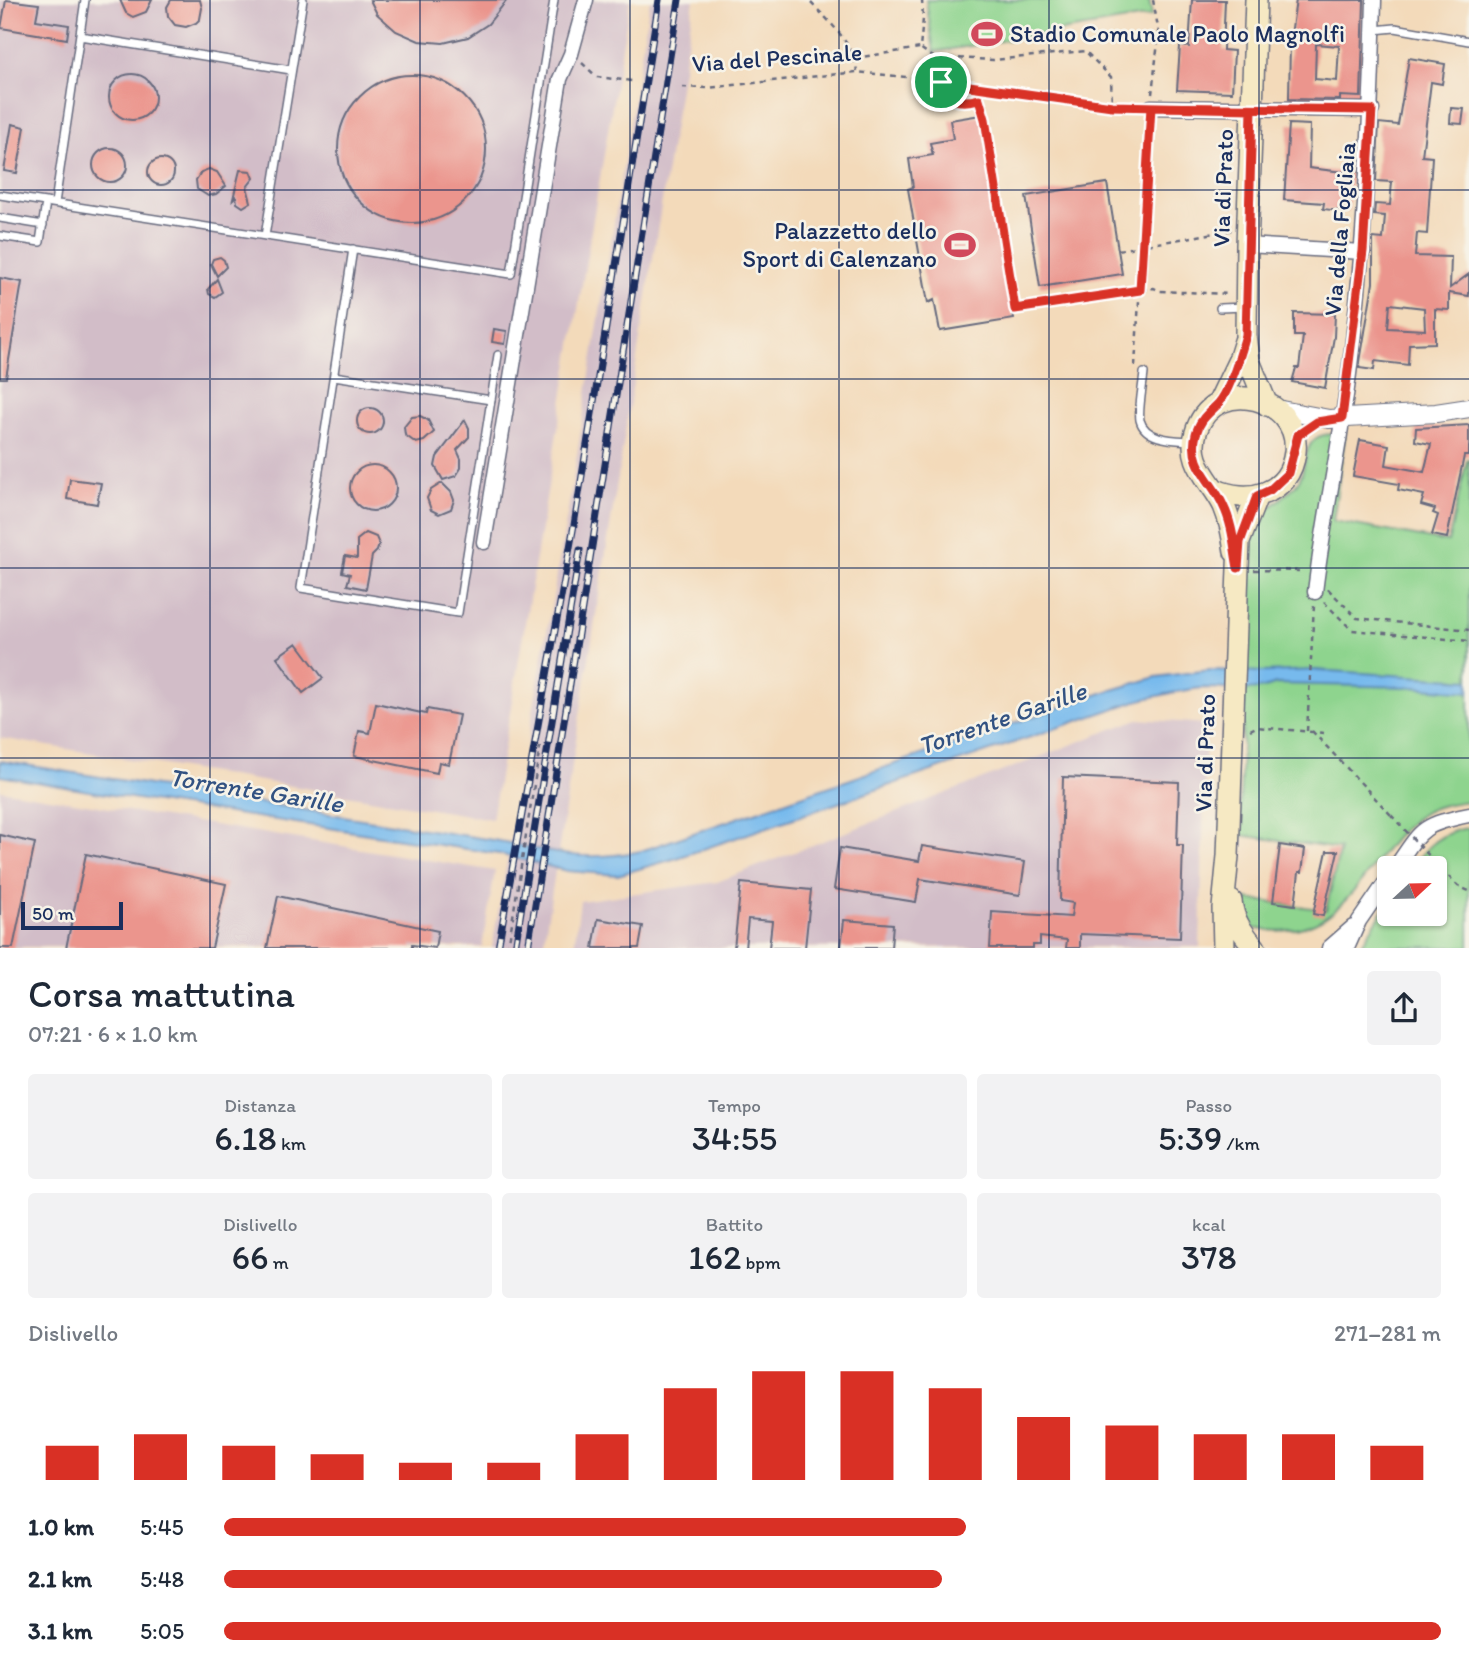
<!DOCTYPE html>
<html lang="it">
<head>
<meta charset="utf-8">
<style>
	:root { --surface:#fff; --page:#f2f2f3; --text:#1f2937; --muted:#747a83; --accent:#d93025 }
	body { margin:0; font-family:Itim,sans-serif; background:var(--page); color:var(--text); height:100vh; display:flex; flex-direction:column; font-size:26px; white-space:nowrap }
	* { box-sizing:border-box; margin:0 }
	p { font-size:23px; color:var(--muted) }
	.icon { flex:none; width:38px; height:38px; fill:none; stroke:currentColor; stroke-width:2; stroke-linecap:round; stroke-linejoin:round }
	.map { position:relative; height:948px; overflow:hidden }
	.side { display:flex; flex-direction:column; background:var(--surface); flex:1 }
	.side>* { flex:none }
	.needle { width:46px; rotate:68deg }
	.fabs { position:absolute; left:1377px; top:856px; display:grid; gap:14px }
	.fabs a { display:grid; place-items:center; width:70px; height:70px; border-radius:7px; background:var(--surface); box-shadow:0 2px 5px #0004; font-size:35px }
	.scale { position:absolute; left:21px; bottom:18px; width:102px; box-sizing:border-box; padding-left:7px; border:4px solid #1b2f5e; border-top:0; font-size:19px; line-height:24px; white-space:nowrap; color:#1b2f5e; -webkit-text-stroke:5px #f7f3e8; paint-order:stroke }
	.pin { position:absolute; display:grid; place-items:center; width:60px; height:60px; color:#fff; margin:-30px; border:4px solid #fff; border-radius:50%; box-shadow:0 2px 7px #0007 }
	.round { display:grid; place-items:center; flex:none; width:74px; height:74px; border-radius:7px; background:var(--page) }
	.headline { display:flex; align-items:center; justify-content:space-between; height:119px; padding:0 28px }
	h1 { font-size:38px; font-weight:600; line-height:52px }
	.figures { display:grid; grid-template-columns:repeat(3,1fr); gap:10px; height:119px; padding:7px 28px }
	.figures div { display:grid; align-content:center; border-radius:7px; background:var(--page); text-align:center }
	.figures b { font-size:35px; font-weight:600 }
	.figures small { font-size:19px; font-weight:400 }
	.figures p { font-size:19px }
	.chart { height:196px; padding:14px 28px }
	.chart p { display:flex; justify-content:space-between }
	.chart svg { width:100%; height:126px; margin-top:7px; stroke:var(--accent); stroke-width:6 }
	ul { padding:0 28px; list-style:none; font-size:23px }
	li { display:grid; grid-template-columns:112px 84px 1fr; align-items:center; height:52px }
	li i { height:18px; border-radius:9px; background:var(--accent) }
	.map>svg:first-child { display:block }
	.industrial { fill:#d2bdc8 }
	.green { fill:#8ed48e; stroke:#548276; stroke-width:2 }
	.water { fill:#77baed; stroke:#4974a6; stroke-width:2 }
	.building { fill:#eb958d; fill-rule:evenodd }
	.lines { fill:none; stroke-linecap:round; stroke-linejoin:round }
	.service-casing { stroke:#676b7e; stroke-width:10 }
	.minor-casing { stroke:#676b7e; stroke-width:17 }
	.tertiary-casing { stroke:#676b7e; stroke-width:20 }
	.secondary-casing { stroke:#676b7e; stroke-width:24 }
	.path { stroke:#676b7e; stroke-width:2.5; stroke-dasharray:5 5; stroke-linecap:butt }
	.service { stroke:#fff; stroke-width:7 }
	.minor { stroke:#fff; stroke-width:14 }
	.tertiary { stroke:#fff; stroke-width:18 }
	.secondary { stroke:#f6e9c3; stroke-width:21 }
	.rail-casing { stroke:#1b2f5e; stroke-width:7 }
	.rail { stroke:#f7f3e8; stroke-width:4.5; stroke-dasharray:13; stroke-linecap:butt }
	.path-bridge { stroke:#676b7e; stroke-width:2.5; stroke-dasharray:5 5; stroke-linecap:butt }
	.route-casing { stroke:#fff; stroke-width:14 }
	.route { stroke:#d93025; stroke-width:9 }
	.grid { fill:none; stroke:#1b2f5e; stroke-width:2; stroke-opacity:0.55 }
	.labels { text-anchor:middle; stroke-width:5; stroke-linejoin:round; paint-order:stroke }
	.poi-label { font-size:24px; fill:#1b2f5e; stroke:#f7f3e8; text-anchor:start }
	.street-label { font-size:24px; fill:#1b2f5e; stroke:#f7f3e8 }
	.water-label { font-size:26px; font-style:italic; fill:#325282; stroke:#f7f3e8 }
</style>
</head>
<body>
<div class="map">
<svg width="1469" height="948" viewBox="0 0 1469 948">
	<rect width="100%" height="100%" fill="#f7f3e8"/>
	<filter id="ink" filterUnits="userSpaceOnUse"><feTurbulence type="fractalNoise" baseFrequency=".0143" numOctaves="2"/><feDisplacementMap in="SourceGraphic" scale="14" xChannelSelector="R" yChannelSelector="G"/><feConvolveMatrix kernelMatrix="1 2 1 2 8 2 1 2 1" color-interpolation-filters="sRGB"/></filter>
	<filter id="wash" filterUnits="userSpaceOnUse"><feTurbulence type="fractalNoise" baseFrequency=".00686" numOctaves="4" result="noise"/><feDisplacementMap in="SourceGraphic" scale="28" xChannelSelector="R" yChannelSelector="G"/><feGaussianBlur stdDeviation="1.57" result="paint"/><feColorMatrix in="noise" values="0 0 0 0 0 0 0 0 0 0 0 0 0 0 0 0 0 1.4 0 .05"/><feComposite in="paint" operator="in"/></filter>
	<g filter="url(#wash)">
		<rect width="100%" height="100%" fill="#f3daba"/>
		<path class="industrial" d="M0,0H630L492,819L0,738Z
			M650,0H694L543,947L492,948L569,505Z
			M1138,719L1206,724L1200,947L574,948L580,901L717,882Z
			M0,790L495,871L482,947H0Z"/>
		<path class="green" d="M926,0H1149L1152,16L934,52Z
			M1345,434L1333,521L1448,542L1467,460H1469V801C1454,803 1435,805 1422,814C1363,853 1351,948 1252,928L1246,899L1326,910L1340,849L1239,835L1249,549C1252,541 1253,531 1257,523C1267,505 1289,497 1299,480C1306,469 1304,449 1314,440C1321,433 1336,434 1345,434Z
			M1469,828V947H1360L1389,901L1390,914H1435V868H1412C1426,846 1442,831 1469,828Z"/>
		<path class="water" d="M1210,670L1264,672L1316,670L1469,680V692L1411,687L1276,684C1254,694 1229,688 1206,688C1182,689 1159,696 1136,701L677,858L618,875L567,871L499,854L118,796L0,776V761L505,842C554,854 590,862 641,851L1102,693L1156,677Z"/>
		<g id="blocks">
			<path class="building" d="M6,0L39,4L36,20L69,25L67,39L1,28Z
				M120,0H152L146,12L133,17L126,13Z
				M171,0H200L202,8L200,19L196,23L186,27L175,25L168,16L167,7Z
				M370,0H507L488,24L468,37L443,43L419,41L396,31L377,14Z
				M1192,0H1225L1223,50L1234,51L1232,92L1177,90L1180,46L1189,47Z
				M1296,0H1364L1361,97L1340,96V100L1289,99L1290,42ZM1316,44L1339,46L1337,81L1315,79Z
				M1409,58L1445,64L1442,84L1431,82L1422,156L1432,157L1427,234L1417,233L1415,256L1451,257L1450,288L1469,274V296L1449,293V310L1435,309V343L1409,344L1408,365L1375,361L1374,370L1359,368L1373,283V238L1383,239L1385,216L1374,215L1375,204L1390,205L1392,182L1376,181L1379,123L1398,125ZM1390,304L1424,308L1425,330L1388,328Z
				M109 97a23 23 0 1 1 46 0a23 23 0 1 1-46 0Z
				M338 149a74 74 0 1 1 148 0a74 74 0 1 1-148 0Z
				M1451,108L1464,109L1462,124L1450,123Z
				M981,115L1014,319L940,331L934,300L928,303L908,189L913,187L909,159L933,155L930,143L953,139L950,120Z
				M12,124L25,127L17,173L4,171Z
				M1289,124L1310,125L1309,168L1352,173L1348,212L1323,209L1324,203L1284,200Z
				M93 165a17 17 0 1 1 34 0a17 17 0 1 1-34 0Z
				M148 172a13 13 0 1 1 26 0a13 13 0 1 1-26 0Z
				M209,169L217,172L226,186L216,194L208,196L197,189L196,180L201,172Z
				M240,170L251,171L254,178L247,187L251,202L243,207L237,203L236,196L233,199Z
				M1107,183L1122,274L1040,287L1026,196Z
				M220,257L224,260L226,267L217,276L211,264L213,259Z
				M0,278L22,282L6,378H0Z
				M217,279L222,292L215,297L209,294L208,289Z
				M1294,313L1335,314L1334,337L1325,388L1292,382L1296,368H1299L1303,336H1294Z
				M494,329L507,331L505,344L492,342Z
				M357 421a13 13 0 1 1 26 0a13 13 0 1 1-26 0Z
				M420,416L428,420L434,432L424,441L416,443L405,435L404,427L412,417Z
				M465,420L469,428V437L457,450L461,459V468L456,476L443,480L435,466L437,457Z
				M1469,425V456H1464L1447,538L1432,535L1438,515L1433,513L1435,509L1421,505L1424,495L1398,490L1399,484L1353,476L1360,440L1389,445L1386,465L1424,472L1431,444L1415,441L1416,428Z
				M350 488a23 23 0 1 1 46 0a23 23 0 1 1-46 0Z
				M70,479L101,483L97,504L67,499Z
				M442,483L451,492L454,500L451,509L439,514L431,510L427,498L431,490Z
				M366,533L376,537L379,544L377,551L372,556L366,589L347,585L350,574L342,572L345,556L357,558V540Z
				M297,643L323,678L303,693L277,657Z
				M376,703L426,714L427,709L459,715L449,764L439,762L437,773L354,756L359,731L370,733Z
				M1063,777L1179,782L1177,845H1183L1180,938L1080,934V948H1066L1067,940L1040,937V945H1033V948H990L992,912L1071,917L1073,903L1060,901Z
				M0,835L35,843L13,948H0Z
				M1280,845L1305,849L1302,872H1299L1295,905L1273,902Z
				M922,846L1025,862L1020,895L920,879L916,902L834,889L840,848L919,861Z
				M1327,851H1338L1323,916L1313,914Z
				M86,854L226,884L212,948H66Z
				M741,883L811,890L805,948H769L772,921L748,919L745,948H734Z
				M278,896L438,931L435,948L412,945V948H267Z
				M598,919L643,926L639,948H593Z
				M844,920L893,924L891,948H841Z"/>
		</g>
	</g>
	<g filter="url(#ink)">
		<use href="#blocks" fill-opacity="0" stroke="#676b7e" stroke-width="2"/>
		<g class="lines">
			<defs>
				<path id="service" d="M1374,30L1395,28L1469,41
					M80,36L291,70
					M0,195L511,274L554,0
					M55,203L85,0
					M0,218L43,225
					M0,236L40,242L46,202
					M265,236L303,0
					M353,249L301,588L458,613L498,355
					M1220,308L1245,307
					M1144,373C1143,385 1138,409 1140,420C1145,440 1174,440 1190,441
					M334,376L491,400"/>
				<path id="minor" d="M1151,107L1372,110
					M1247,245L1363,252
					M484,542L560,79L571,54L586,0
					M1315,592C1324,516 1341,441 1350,366C1365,244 1371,123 1374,0
					M1395,868C1422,828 1421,825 1469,815
					M1329,948L1353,927
					M1347,948L1359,921L1390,876"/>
				<path id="tertiary" d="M1276,409L1329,419L1436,413L1469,408"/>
				<path id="secondary" d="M1256,0L1247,245L1246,335L1249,361L1267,405
					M1218,404L1239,360L1245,341
					M1214,489C1248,505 1290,495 1295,452C1301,398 1217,374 1197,429C1185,463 1211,479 1224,506C1230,520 1233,536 1235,552
					M1231,901C1233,921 1243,933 1255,948
					M1224,948L1223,908L1228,856L1238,568L1239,542L1257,496"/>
			</defs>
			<use href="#service" class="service-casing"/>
			<use href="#minor" class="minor-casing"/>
			<use href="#tertiary" class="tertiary-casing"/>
			<use href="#secondary" class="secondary-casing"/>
			<path class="path" d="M922,0L923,19L920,48L933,57L993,60L1085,51L1111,77L1112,106
				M811,3C831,23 852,42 857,71
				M855,58L920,48
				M582,63L597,77L632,81
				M941,82L945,96L969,102L979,99L983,88
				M682,87L707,88L857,72L915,78L1112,106L1137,107
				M1152,94L1159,33L1153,0
				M979,99L985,119L1015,308L1154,288L1160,291L1230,294
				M941,107L945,96
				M1118,250L1232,230
				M1135,366L1150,121
				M1254,570L1303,571
				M1328,589L1357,618L1469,630
				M1324,602L1352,630L1469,641
				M1250,730L1256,727L1324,733
				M1307,731L1314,605
				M1312,731L1391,815
				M1435,862L1458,886L1469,891
				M508,948L540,747"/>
			<use href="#service" class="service"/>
			<use href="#minor" class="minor"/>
			<use href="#tertiary" class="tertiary"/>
			<use href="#secondary" class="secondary"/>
			<defs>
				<path id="rail" d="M498,948L574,525L659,0
					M515,948L580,550
					M528,948L679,0"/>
			</defs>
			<use href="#rail" class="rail-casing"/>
			<use href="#rail" class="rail"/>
			<path class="path-bridge" d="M1391,815L1435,862"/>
		</g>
	</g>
	<g class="lines" filter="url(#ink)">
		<defs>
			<path id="route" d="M941,82L1112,106L1252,109L1246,335C1241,353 1230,391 1218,404C1208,414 1200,419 1196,434C1188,465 1212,480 1223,505C1233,525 1234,547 1238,568L1240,542L1257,496L1270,490L1288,473L1298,435L1317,422L1342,418L1363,251L1372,110L1151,107L1140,290L1015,309L985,119L979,99C968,102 955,102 945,96L941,82"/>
		</defs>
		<use href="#route" class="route-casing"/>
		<use href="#route" class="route"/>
	</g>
	<path class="grid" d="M210,0V948M420,0V948M630,0V948M839,0V948M1049,0V948M1259,0V948M0,190H1469M0,379H1469M0,568H1469M0,758H1469"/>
	<defs>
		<symbol id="stadium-bare" viewBox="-9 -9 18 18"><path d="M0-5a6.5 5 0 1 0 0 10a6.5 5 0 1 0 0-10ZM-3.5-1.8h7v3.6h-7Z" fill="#d1495b" stroke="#f7f3e8" stroke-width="2.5" paint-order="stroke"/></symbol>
	</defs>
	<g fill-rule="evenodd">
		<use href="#stadium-bare" x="965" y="12" width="44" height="44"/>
		<use href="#stadium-bare" x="938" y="223" width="44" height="44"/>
	</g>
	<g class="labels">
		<g class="poi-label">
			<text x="1010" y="42">Stadio Comunale Paolo Magnolfi</text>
			<text x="937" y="239" text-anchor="end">Palazzetto dello<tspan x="937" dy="28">Sport di Calenzano</tspan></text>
		</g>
		<g class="street-label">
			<text transform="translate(777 58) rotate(-4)" y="8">Via del Pescinale</text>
			<text transform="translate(1223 188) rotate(-88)" y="8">Via di Prato</text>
			<text transform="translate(1340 229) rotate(-85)" y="8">Via della Fogliaia</text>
			<text transform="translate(1205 753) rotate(-88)" y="8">Via di Prato</text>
		</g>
		<g class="water-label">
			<text transform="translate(1002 718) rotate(-19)" y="9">Torrente Garille</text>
			<text transform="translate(256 790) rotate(9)" y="9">Torrente Garille</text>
		</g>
	</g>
</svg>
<div class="fabs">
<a><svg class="needle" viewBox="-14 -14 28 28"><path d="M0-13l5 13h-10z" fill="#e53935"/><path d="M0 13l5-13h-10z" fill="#747a83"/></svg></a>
</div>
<div class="scale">50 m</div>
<div class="pin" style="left:941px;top:82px;background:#1e9e55"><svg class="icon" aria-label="arrive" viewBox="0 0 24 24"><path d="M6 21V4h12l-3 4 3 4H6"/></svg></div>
</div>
<section class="side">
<div class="headline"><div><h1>Corsa mattutina</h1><p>07:21 · 6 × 1.0 km</p></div><a class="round"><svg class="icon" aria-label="share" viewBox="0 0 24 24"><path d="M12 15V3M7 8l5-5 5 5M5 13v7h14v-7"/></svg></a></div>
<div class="figures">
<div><p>Distanza</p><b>6.18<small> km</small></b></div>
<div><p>Tempo</p><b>34:55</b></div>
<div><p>Passo</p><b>5:39<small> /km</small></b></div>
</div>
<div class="figures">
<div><p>Dislivello</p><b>66<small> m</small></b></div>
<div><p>Battito</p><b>162<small> bpm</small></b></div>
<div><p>kcal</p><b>378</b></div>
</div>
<div class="chart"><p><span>Dislivello</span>271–281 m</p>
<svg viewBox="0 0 160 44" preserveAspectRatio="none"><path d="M5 44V32M15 44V28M25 44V32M35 44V35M45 44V38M55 44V38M65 44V28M75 44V12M85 44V6M95 44V6M105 44V12M115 44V22M125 44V25M135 44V28M145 44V28M155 44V32"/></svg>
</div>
<ul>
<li><b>1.0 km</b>5:45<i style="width:61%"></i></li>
<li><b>2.1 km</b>5:48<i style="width:59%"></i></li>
<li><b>3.1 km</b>5:05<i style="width:100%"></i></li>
</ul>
</section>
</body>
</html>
